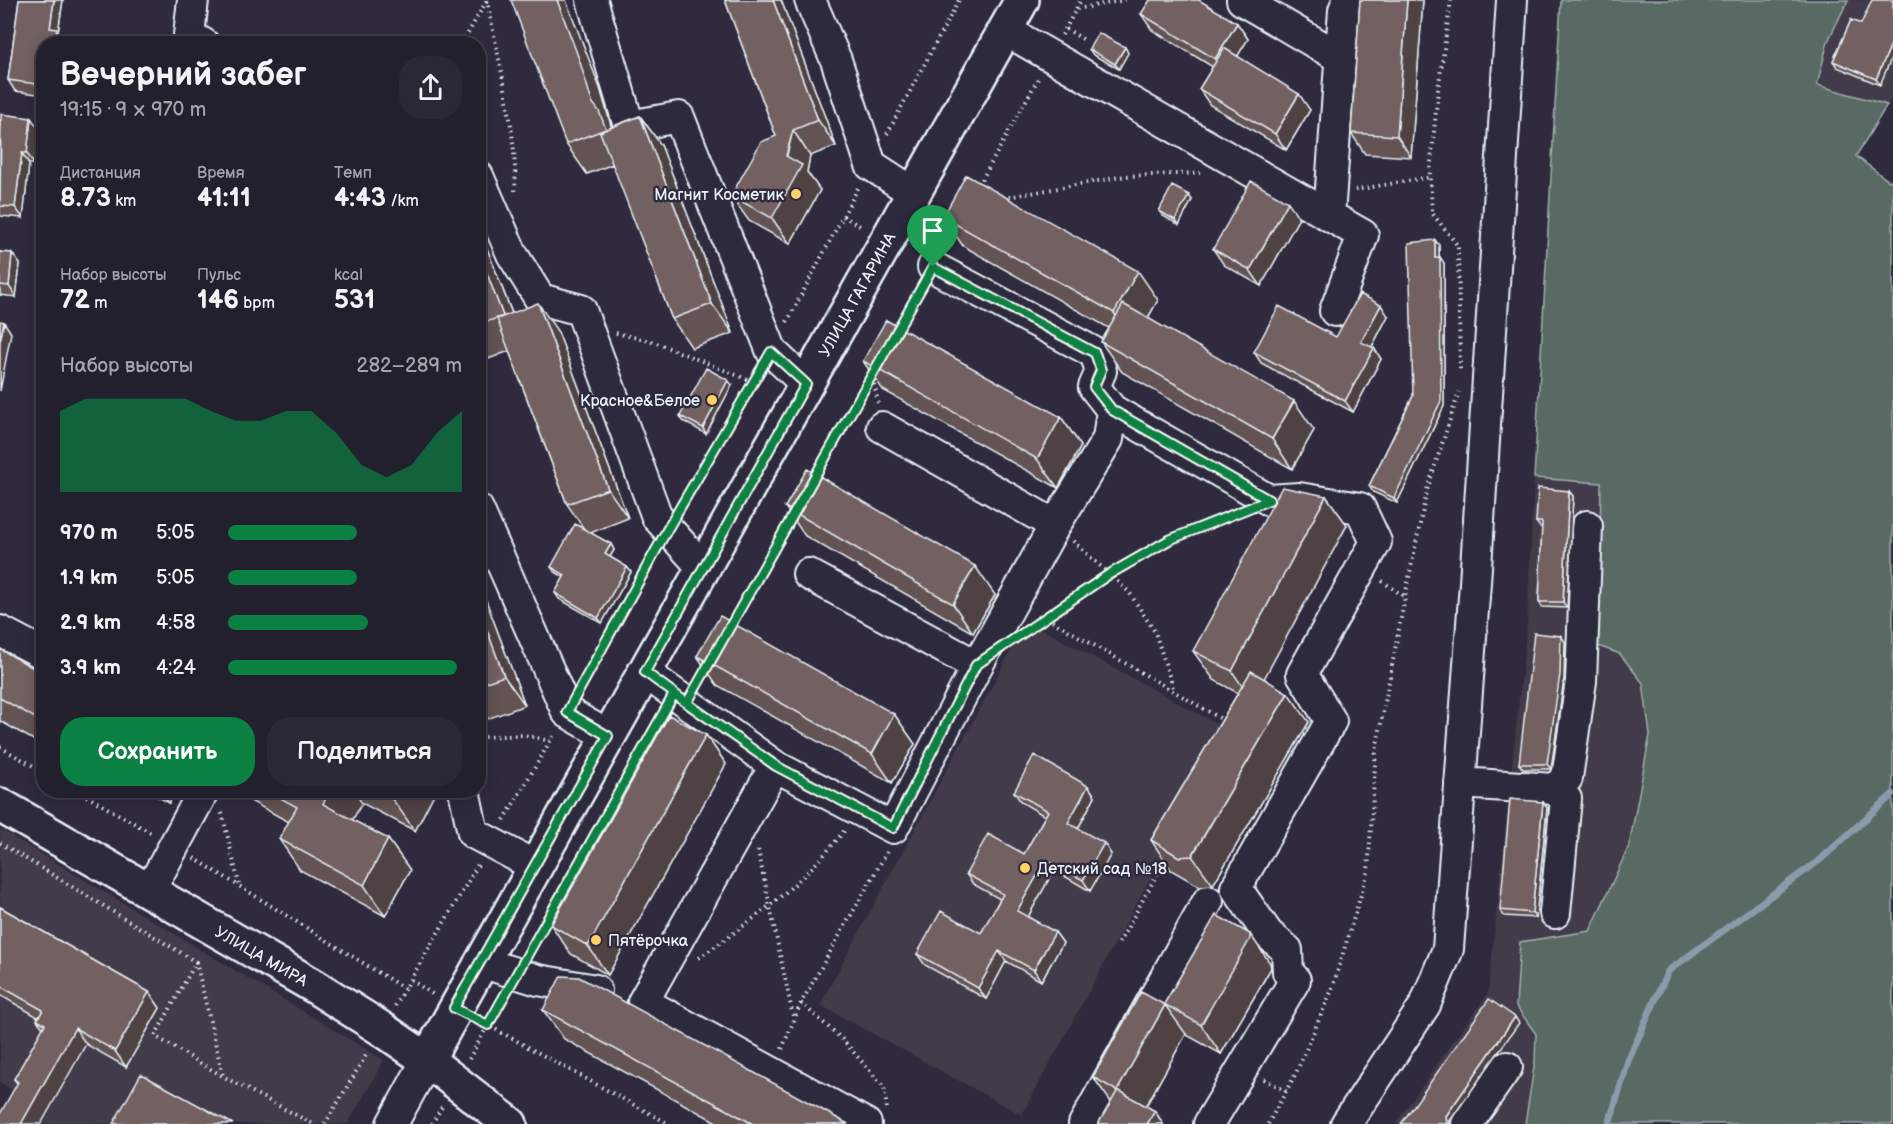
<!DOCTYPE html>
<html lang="ru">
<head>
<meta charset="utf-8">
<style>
	:root { --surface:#23202e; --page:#2b2836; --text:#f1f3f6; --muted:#a3a3aa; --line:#403e4a; --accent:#0b8043 }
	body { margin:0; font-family:"Balsamiq Sans",sans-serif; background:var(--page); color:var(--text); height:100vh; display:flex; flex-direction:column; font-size:22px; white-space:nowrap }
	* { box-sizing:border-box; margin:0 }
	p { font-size:20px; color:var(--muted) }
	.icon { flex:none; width:33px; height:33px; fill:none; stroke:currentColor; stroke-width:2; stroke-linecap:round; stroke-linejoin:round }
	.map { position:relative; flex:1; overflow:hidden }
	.side { position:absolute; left:36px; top:36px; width:450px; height:762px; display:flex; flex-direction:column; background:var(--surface); border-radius:24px; box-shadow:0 3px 15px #0003,0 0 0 2px var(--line) }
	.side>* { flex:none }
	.pin { position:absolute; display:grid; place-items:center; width:51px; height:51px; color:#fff; margin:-62px -26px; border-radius:50% 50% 50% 0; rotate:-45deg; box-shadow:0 0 6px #0007 }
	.pin .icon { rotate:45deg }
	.round { display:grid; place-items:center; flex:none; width:63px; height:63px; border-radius:24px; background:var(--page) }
	.overview { display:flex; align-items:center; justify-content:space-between; height:102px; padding:0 24px }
	h1 { font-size:33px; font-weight:800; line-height:45px }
	.figures { display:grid; grid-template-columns:repeat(3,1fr); gap:9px; height:102px; padding:6px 24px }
	.figures div { display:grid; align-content:center }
	.figures b { font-size:26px; font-weight:800 }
	.figures small { font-size:16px; font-weight:400 }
	.figures p { font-size:16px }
	.chart { height:168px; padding:12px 24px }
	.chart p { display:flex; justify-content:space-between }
	.chart svg { width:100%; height:108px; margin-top:6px; fill:var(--accent); opacity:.7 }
	.primary-button { display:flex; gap:12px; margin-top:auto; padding:12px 24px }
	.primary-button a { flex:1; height:69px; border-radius:24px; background:var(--accent); color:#fff; font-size:24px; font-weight:800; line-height:69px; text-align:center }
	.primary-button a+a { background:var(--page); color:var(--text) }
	ul { padding:0 24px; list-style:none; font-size:20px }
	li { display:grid; grid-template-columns:96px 72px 1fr; align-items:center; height:45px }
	li i { height:15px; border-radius:8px; background:var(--accent) }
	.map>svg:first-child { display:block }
	.built { fill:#433a48 }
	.green { fill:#596b63; stroke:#a0aeae; stroke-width:1.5 }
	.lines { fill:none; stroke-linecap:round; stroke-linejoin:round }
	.stream { stroke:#8c9bac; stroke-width:7 }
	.minor-casing { stroke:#e8f1f8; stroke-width:34 }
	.major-casing { stroke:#e8f1f8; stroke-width:38 }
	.path { stroke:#e8f1f8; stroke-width:4; stroke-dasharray:1.5 4.5; stroke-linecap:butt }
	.minor { stroke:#2f2a3d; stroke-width:30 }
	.major { stroke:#2f2a3d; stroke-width:33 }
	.wall { fill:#635353; stroke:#e8f1f8; stroke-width:1.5 }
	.shaded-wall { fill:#504343; stroke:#e8f1f8; stroke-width:1.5 }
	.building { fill:#736060; stroke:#e8f1f8; stroke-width:1.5 }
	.route-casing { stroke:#fff; stroke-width:12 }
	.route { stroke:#0b8043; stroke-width:8 }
	.poi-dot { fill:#ffd166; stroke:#2f2a3d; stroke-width:2 }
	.labels { text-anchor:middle; stroke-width:5; stroke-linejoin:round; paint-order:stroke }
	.poi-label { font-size:16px; fill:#e8f1f8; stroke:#2f2a3d; text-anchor:end }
	.street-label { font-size:16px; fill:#e8f1f8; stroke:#2f2a3d }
</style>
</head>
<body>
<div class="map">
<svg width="1893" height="1124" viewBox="0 0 1893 1124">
	<rect width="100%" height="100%" fill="#2f2a3d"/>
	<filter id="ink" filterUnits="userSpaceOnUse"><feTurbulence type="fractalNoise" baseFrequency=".0167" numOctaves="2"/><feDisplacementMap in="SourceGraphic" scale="12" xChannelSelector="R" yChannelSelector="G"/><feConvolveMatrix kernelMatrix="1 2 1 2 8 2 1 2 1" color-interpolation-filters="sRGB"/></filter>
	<g filter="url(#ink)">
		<path class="built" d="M1848,0H1893V97L1887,105L1817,85L1828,41Z
			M1534,478L1602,483L1598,646L1620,654L1643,683L1650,735L1629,846L1590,931L1520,942L1516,1006L1536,1034L1535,1061L1525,1124H1395L1488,993L1527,624Z
			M1027,621L1230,731L1022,1115L820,1005Z
			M0,829L384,1060L348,1124H11L25,1099L0,1082Z"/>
		<path class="green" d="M1561,0H1848L1828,41L1817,85L1887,105L1856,156L1889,181L1893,179V1124H1525L1535,1061L1536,1034L1516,1006L1520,942L1590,931L1629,846L1650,735L1643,683L1620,654L1598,646L1601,483L1534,478Z"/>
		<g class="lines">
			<path class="stream" d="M1609,1124L1628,1061L1668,971L1821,859L1893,794"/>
			<defs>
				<path id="minor" d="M193,0L189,35L204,44
					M592,0L629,126L679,117L772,352L806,384
					M810,0L836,60L871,165L914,193
					M1242,0L1341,58
					M1005,30L1363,235L1335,311
					M478,176L512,254L540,299L581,310L657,517L703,568
					M1329,215L1344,10L1348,0
					M1112,410L1269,500L1299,498L1360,508L1376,542L1302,674L1331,721L1236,888L1268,934L1287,950L1288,972L1295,980L1209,1124
					M882,427L1055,525
					M478,509L567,712L608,736
					M808,574L977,666
					M0,631L44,654
					M644,672L775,766L893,828L977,666L1055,525L1108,439L1112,410L1094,387L1101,371L1095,353L933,267
					M775,766L643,1002L866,1124
					M1460,783L1554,789L1567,778L1581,681L1587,526
					M1554,789L1566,799L1555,913
					M464,790L473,833L535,866
					M149,892L204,790
					M480,962L538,980L596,990
					M392,1124L427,1060
					M1084,1124L1208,901
					M1346,1124L1425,1005L1448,949L1475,583L1512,0
					M1467,1124L1507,1067"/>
				<g id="major">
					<path id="s1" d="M0,805L314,986L382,1029L427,1060L510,1124"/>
					<path id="s2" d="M427,1060L1022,0"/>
				</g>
			</defs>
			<use href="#minor" class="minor-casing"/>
			<use href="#major" class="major-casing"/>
			<path class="path" d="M487,0C498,58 518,134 515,192
				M1451,0L1438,90L1430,173L1432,213L1458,246L1460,373
				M1077,9L1125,0
				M1066,29L1086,41
				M1062,35L1081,0
				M462,44L487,0
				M887,134L959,0
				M979,185L1038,79
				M1355,190L1430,177
				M1003,198L1125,176L1200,173
				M843,216L863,228
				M945,245L954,228
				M787,322L858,188
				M897,332L921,288
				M616,333L654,342L754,382
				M873,378L878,403
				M815,478L875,372
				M681,506L759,373
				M1073,541L1129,592L1155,632L1174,691
				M1382,581L1405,597
				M1047,618L1225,721
				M729,626L794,513
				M1026,631C1095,585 1160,539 1238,511
				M699,681L708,664
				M583,682L655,552
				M478,737L524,735L550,741
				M0,747L44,772
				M76,790L151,833
				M222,813L239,884
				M504,820L555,733
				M0,843L196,962L155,1036L224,1077L313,1124
				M758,850L794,1021
				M194,858L405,989
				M1119,943L1166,858
				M530,953L662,715
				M699,958C756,917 800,887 844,831
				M196,962L223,1076
				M411,980L434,995
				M801,1003L842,1039L884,1087L887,1109
				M395,1006L479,863
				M480,1021L669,1124
				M782,1049L801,1003L887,852
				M469,1059L505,995
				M1264,1079L1286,1091
				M325,1124L368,1052
				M432,1124L443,1105
				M1268,1124L1296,1073L1331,992L1368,872L1376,750L1405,597L1427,490L1459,392"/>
			<use href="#minor" class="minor"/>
			<use href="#major" class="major"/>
		</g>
		<path class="wall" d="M19,0H63L58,32L64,40L63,44H44V95L15,91L8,80Z
			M725,0H781L836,146L810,156L807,172L820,190L790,244L749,221L731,196L776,136Z
			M1360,0H1423L1411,157L1365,154L1351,133Z
			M1141,14L1237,23L1248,39L1237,56L1310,110L1286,150L1210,105L1199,89L1213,67L1152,30Z
			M1851,20L1880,85L1837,67L1833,61Z
			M1125,47L1128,53L1119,69L1093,55L1089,49Z
			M600,88L611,127L640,116L661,145L733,333L692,348L672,319L613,164L587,174L566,144Z
			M0,120L39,129L34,164H29L23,218L0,216Z
			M1192,200L1179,225L1163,216L1159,211Z
			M943,217L1158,300L1148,318L1314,430L1292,469L1122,372L1101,342L1109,328L963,246Z
			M1299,218L1261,286L1224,265L1213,249Z
			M478,225L512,313L558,332L628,518L590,533L611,544L614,550L610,557L627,567L631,572L602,623L559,599L555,593L564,577L555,572L551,567L584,529L567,504L509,351L483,361L478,355Z
			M1439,245V257L1444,263V406L1397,503L1373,492L1369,486L1413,396Z
			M0,252L20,264L16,297L0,295Z
			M1388,316L1372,347L1374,348L1381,359L1353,412L1261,363L1254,352L1336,337Z
			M863,361L1061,417L1081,446L1058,488L883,390Z
			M732,385L706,434L683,421L680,416Z
			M1569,491L1573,496L1567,608L1542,607L1539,602L1542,527H1540L1536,522Z
			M1326,496L1347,525L1264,678L1309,722L1213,885L1199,886L1171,870L1151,840L1238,693L1214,680L1193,651Z
			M785,507L995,595L973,633L805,536Z
			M478,579L525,705L482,721L478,717Z
			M1561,636L1565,642L1564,679L1551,769H1523L1519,764Z
			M0,649L44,674V746L0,721Z
			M697,656L894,714L915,744L892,783L717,685Z
			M706,735L726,764L608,975L571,954L551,925Z
			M1088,786L1095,796L1078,829L1111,854L1090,891L1054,870L1028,917L1055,932L1063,943L1041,981L1006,961L986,999L925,965L917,954L981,933L1000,899L973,884L966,874L1024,854L1045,816L1021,802L1014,792Z
			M146,790H184L179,800L173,796L169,803Z
			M240,790H436L415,831L362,803L352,820L388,839L410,870L385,916L300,870L279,839L289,822L245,798Z
			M1543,802L1547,808L1536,918L1504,916L1500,910Z
			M0,907L149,992L160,1008L126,1067L86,1044L17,1083L14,1079L43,1028L37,1020L38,1017L0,995Z
			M1270,963L1271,968L1221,1054L1185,1034H1186L1146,1106L1155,1111L1163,1124H1098L1111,1102L1093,1077L1165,1005Z
			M543,1010L848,1124H720L564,1039Z"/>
		<path class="shaded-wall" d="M54,0H63L58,32L64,40L63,44H54L50,28Z
			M557,0H566L600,88L612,129H606L592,102Z
			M773,0H781L836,146L818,120Z
			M1407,0H1423L1411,157L1397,136Z
			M1237,23L1248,39L1226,75L1215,59Z
			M1893,40V54L1880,85L1876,79Z
			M1125,47L1128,53L1119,69L1115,64Z
			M1299,94L1310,110L1286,150L1275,134Z
			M640,116L661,145L733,333L712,304Z
			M31,118L39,129L34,164L27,153Z
			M793,130L810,156L807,172L820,190L790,244L772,218Z
			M22,153L29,164L23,218L15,207Z
			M1189,195L1192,200L1179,225L1175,220Z
			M1288,202L1299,218L1261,286L1250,270Z
			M478,225L524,345L503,316L478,250Z
			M1435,240L1439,245V264L1435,258Z
			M12,253L20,264L16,297L9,286Z
			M1440,257L1444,263V406L1397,503L1394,498Z
			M1138,271L1158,300L1134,342L1114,313Z
			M538,303L558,332L628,518L608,489Z
			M1381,305L1388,316L1369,352L1361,342Z
			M4,322L11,333L0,391V341Z
			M1374,348L1381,359L1353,412L1345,401Z
			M728,380L732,385L706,434L703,428Z
			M1294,401L1314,430L1292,469L1272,439Z
			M1061,417L1081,446L1058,488L1037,459Z
			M1569,491L1573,496L1567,608L1563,602Z
			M1326,496L1347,525L1252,701L1232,671Z
			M611,544L614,550L608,560L605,554Z
			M975,566L995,595L973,633L953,604Z
			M627,567L631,572L602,623L598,618Z
			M478,579L525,705L504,676L478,606Z
			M1561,636L1565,642L1564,679L1551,769L1547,764Z
			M1288,693L1309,722L1213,885L1192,856Z
			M894,714L915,744L892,783L872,754Z
			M706,735L726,764L608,975L588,946Z
			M1088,786L1095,796L1075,834L1068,823Z
			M160,790H169L173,796L169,803Z
			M172,790H184L179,800Z
			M330,790H353L362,803L344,835L323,804Z
			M398,790H436L415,831L393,800Z
			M1543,802L1547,808L1536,918L1532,913Z
			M388,839L410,870L385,916L364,885Z
			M1104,843L1111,854L1090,891L1083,880Z
			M1046,860L1054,870L1025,922L1017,911Z
			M1055,932L1063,943L1041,981L1034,970Z
			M1250,934L1270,963L1271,968L1221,1054L1201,1025Z
			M999,951L1006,961L986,999L978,988Z
			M149,992L160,1008L126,1067L115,1051Z
			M1165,1005L1186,1034L1138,1120L1117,1091Z
			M1515,1017L1519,1023L1449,1122L1450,1124H1447L1446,1116Z
			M75,1028L86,1044L41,1124H21Z
			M1155,1111L1163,1124H1147Z"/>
		<path class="building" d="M19,0H54L50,28L57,29L54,44H44V85L8,80Z
			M511,0H557L579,59L592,102L599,111L606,129L566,144Z
			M725,0H773L818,120L793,130L786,156L802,165L772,218L731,196L761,142L776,136Z
			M1150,0H1199L1237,23L1215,59L1141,14Z
			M1360,0H1407L1397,136L1351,133Z
			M1872,0H1893V40L1876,79L1833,61L1851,20L1861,24Z
			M1098,33L1125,47L1115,64L1089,49Z
			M1224,48L1299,94L1275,134L1199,89Z
			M1,114L31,118L27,153H22L15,207L0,206Z
			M640,116L712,304L672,319L600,132Z
			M966,175L1138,271L1114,313L943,217Z
			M1251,181L1288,202L1250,270L1213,249Z
			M1172,186L1189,195L1175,220L1159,211Z
			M1435,240V258L1440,257L1441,401L1394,498L1369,486L1413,396L1409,243Z
			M478,250L503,316L478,325Z
			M0,252L12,253L9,286L0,285Z
			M1360,294L1381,305L1361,342L1374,348L1345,401L1254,352L1279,306L1336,337Z
			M538,303L608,489L567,504L497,319Z
			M1123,304L1294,401L1272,439L1101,342Z
			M886,320L1061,417L1037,459L863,361Z
			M0,321L4,322L0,341Z
			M706,368L728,380L703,428L680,416Z
			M807,469L975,566L953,604L785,507Z
			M1282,487L1326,496L1232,671L1193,651Z
			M1538,488L1569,491L1563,602H1539L1542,522H1536Z
			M575,524L611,544L605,554L627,567L598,618L555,593L565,575L551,567Z
			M478,606L504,676L478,685Z
			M720,616L894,714L872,754L697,656Z
			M1534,633L1561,636L1560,674L1547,764H1519Z
			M0,649L44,674V723L0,698Z
			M1251,671L1288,693L1192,856L1179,857L1151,840Z
			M669,715L706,735L588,946L551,925Z
			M1034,755L1088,786L1068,823L1104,843L1083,880L1046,860L1017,911L1055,932L1034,970L999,951L978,988L917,954L941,911L981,933L1003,894L966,874L988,834L1024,854L1048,811L1014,792Z
			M266,790H330L323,804L388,839L364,885L279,839L297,807Z
			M375,790H398L393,800Z
			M1510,799L1543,802L1532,913L1500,910Z
			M0,907L149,992L115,1051L75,1028L21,1124H0V1114L18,1082L14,1079L45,1024L37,1020L43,1010L0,986Z
			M1216,915L1250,934V939L1201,1025L1164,1004Z
			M561,976L579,977L848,1124H753L543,1010Z
			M1141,992L1165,1005L1117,1091L1093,1077Z
			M1489,999L1515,1017L1446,1116L1447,1124H1401Z
			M141,1074L233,1124H113Z
			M1118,1090L1155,1111L1147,1124H1098Z"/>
	</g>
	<g class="lines" filter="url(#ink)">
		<defs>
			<path id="route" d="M933,267L687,703L645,672L806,384L771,352L667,530L567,712L608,736L454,1008L488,1025L674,694L776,766L893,828L976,665L1108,575L1169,540L1269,500L1112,410L1094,387L1101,370L1095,353L933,267"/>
		</defs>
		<use href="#route" class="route-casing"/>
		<use href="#route" class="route"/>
	</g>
	<g class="poi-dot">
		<circle cx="796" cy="194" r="6"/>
		<circle cx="712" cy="400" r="6"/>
		<circle cx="1025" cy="868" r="6"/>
		<circle cx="596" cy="940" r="6"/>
	</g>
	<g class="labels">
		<g class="poi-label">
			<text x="784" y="200">Магнит Косметик</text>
			<text x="700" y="406">Красное&amp;Белое</text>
			<text x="1037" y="874" text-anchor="start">Детский сад №18</text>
			<text x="608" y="946" text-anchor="start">Пятёрочка</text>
		</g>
		<g class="street-label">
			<text dy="6" stroke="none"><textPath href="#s2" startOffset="878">УЛИЦА ГАГАРИНА</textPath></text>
			<text dy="6" stroke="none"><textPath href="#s1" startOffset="302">УЛИЦА МИРА</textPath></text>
		</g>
	</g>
</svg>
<div class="pin" style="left:933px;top:267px;background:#1e9e55"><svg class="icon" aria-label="arrive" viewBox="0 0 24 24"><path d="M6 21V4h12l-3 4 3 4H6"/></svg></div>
<section class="side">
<div class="overview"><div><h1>Вечерний забег</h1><p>19:15 · 9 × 970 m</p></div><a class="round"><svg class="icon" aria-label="share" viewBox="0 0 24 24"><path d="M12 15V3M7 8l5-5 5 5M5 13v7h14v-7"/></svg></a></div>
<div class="figures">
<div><p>Дистанция</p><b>8.73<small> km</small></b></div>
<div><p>Время</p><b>41:11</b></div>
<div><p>Темп</p><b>4:43<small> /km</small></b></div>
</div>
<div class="figures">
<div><p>Набор высоты</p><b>72<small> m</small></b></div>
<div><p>Пульс</p><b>146<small> bpm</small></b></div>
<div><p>kcal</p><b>531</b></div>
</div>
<div class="chart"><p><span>Набор высоты</span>282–289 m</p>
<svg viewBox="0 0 160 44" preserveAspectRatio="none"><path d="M0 44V11L10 6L20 6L30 6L40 6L50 6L60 11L70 15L80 15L90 11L100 11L110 20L120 33L130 38L140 33L150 20L160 11V44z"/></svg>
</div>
<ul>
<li><b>970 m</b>5:05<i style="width:55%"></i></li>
<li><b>1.9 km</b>5:05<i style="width:55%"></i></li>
<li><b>2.9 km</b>4:58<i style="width:60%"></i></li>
<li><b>3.9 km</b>4:24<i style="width:98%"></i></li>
</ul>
<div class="primary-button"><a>Сохранить</a><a>Поделиться</a></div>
</section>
</div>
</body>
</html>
